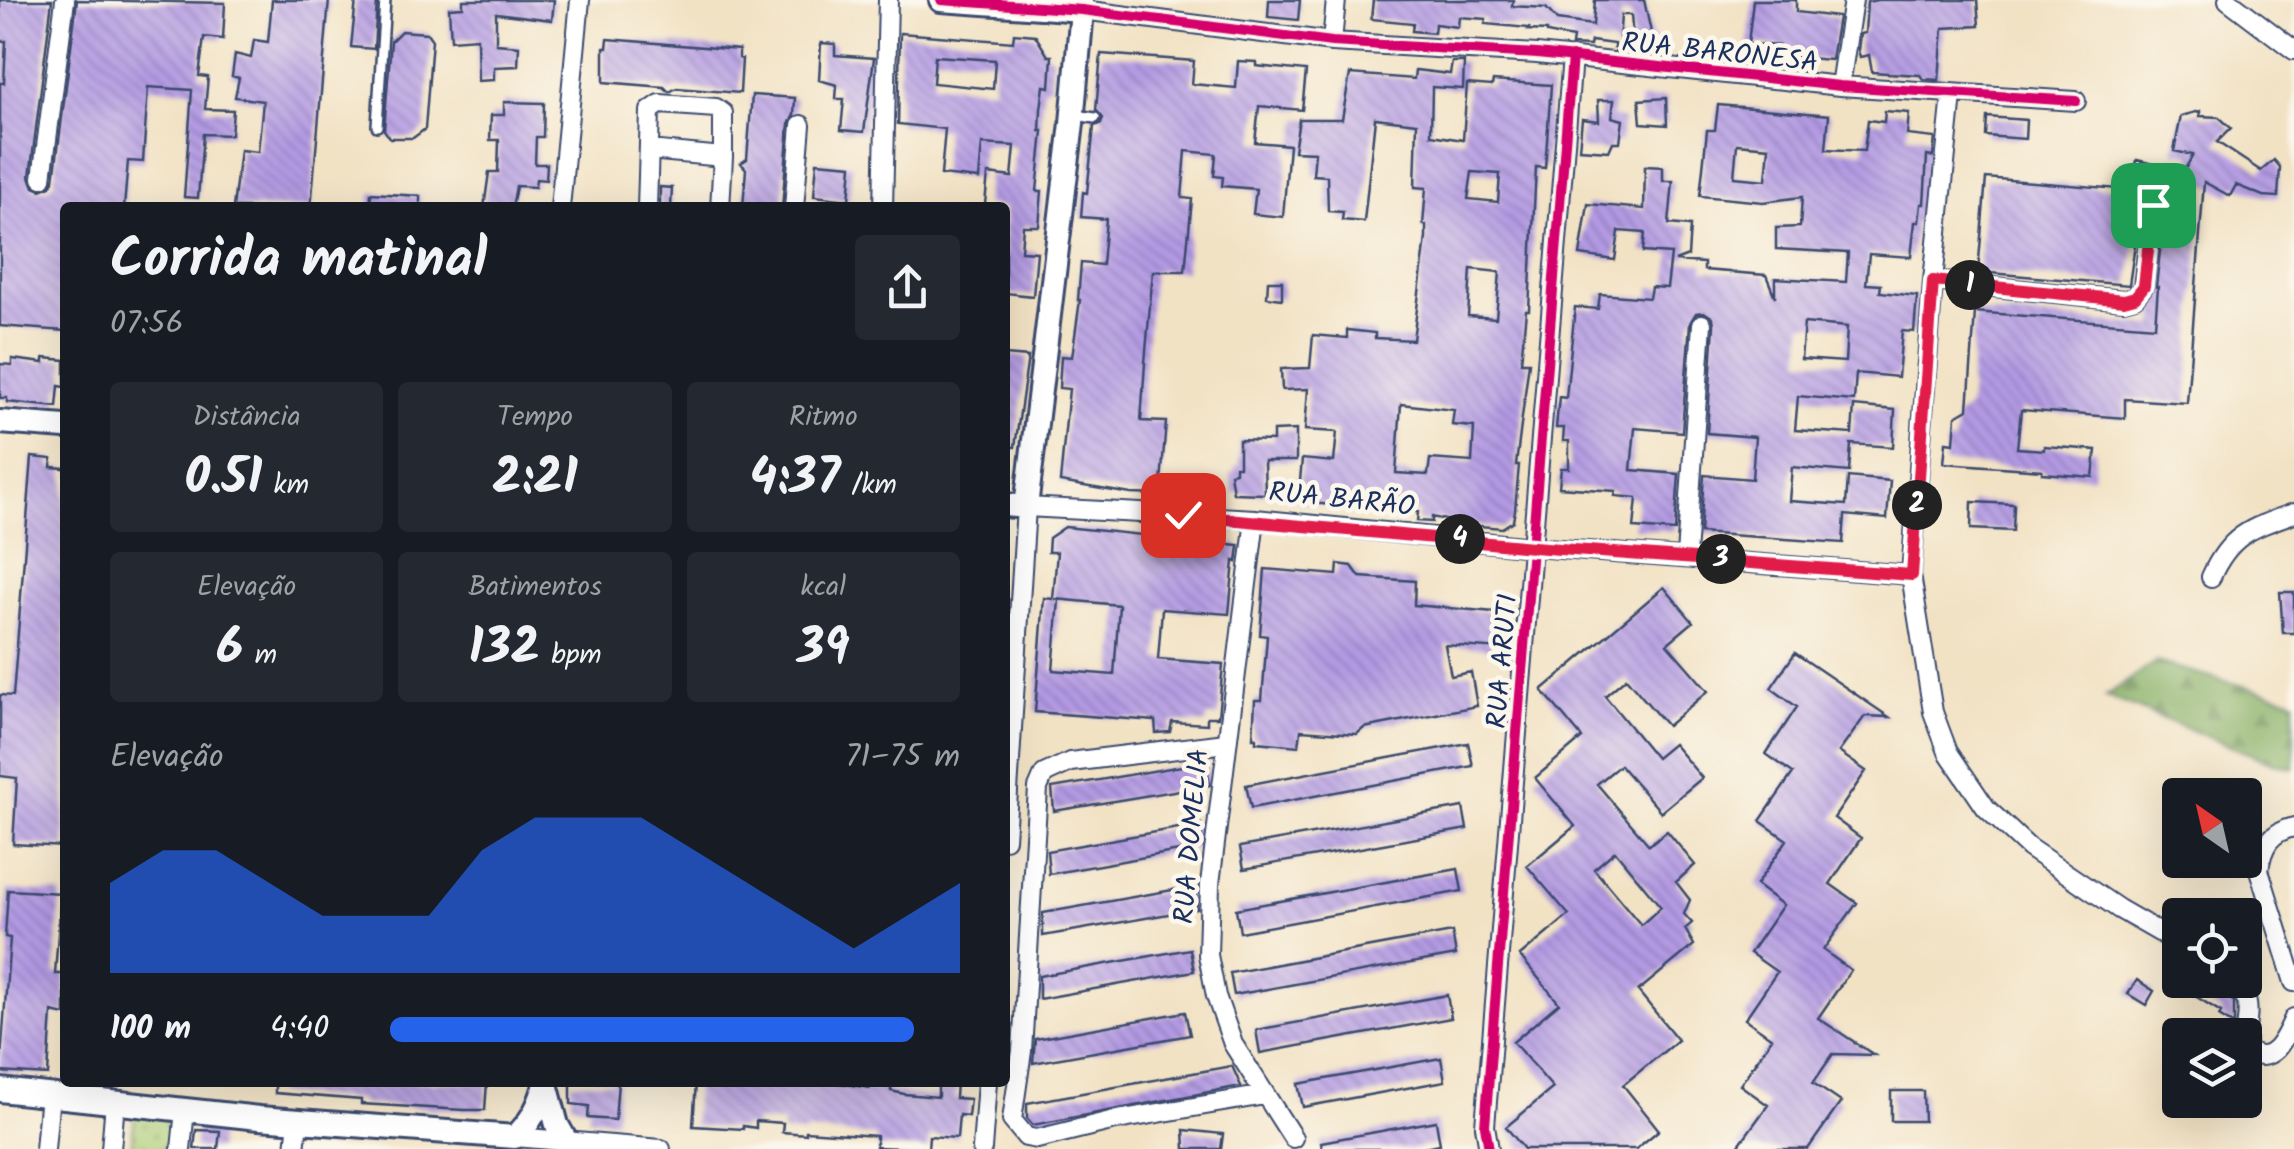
<!DOCTYPE html>
<html lang="pt">
<head>
<meta charset="utf-8">
<style>
	:root { --surface:#171b24; --page:#242831; --text:#f1f3f6; --muted:#9ea1a6; --accent:#2563eb }
	body { margin:0; font-family:Kalam,sans-serif; background:var(--page); color:var(--text); height:100vh; display:flex; flex-direction:column; font-size:38px; white-space:nowrap }
	* { box-sizing:border-box; margin:0 }
	p { font-size:32px; color:var(--muted) }
	.icon { flex:none; width:55px; height:55px; fill:none; stroke:currentColor; stroke-width:2; stroke-linecap:round; stroke-linejoin:round }
	.map { position:relative; flex:1; overflow:hidden }
	.drawer { position:absolute; left:60px; top:202px; width:950px; height:885px; display:flex; flex-direction:column; background:var(--surface); border-radius:10px; box-shadow:0 10px 40px #0002 }
	.drawer>* { flex:none }
	.needle { width:65px; rotate:326deg }
	.fabs { position:absolute; left:2162px; top:778px; display:grid; gap:20px }
	.fabs a { display:grid; place-items:center; width:100px; height:100px; border-radius:10px; background:var(--surface); box-shadow:0 10px 40px #0002; font-size:50px }
	.pin { position:absolute; display:grid; place-items:center; width:85px; height:85px; color:#fff; margin:-42px; border-radius:20px; box-shadow:0 5px 15px #0006 }
	.km { position:absolute; width:50px; height:50px; margin:-25px; border-radius:50%; background:#222; color:#fff; font-size:28px; line-height:50px; text-align:center }
	.round { display:grid; place-items:center; flex:none; width:105px; height:105px; border-radius:10px; background:var(--page) }
	.overview { display:flex; align-items:center; justify-content:space-between; height:170px; padding:0 50px }
	h1 { font-size:55px; font-weight:600; line-height:75px }
	.metrics { display:grid; grid-template-columns:repeat(3,1fr); gap:15px; height:170px; padding:10px 50px }
	.metrics div { display:grid; align-content:center; border-radius:10px; background:var(--page); text-align:center }
	.metrics b { font-size:50px; font-weight:600 }
	.metrics small { font-size:28px; font-weight:400 }
	.metrics p { font-size:28px }
	.chart { height:280px; padding:20px 50px }
	.chart p { display:flex; justify-content:space-between }
	.chart svg { width:100%; height:180px; margin-top:10px; fill:var(--accent); opacity:.7 }
	ul { padding:0 50px; list-style:none; font-size:32px }
	li { display:grid; grid-template-columns:160px 120px 1fr; align-items:center; height:75px }
	li i { height:25px; border-radius:12px; background:var(--accent) }
	.map>svg:first-child { display:block }
	.grass { fill:url(#grass-dots); stroke:#647e69; stroke-width:2.5 }
	.forest { fill:url(#forest-firs); stroke:#527062; stroke-width:2.5 }
	.building { fill:url(#building-back-hatch); fill-rule:evenodd }
	.lines { fill:none; stroke-linecap:round; stroke-linejoin:round }
	.service-casing { stroke:#3b4a6d; stroke-width:14 }
	.minor-casing { stroke:#3b4a6d; stroke-width:22 }
	.tertiary-casing { stroke:#3b4a6d; stroke-width:28 }
	.service { stroke:#fff; stroke-width:9 }
	.minor { stroke:#fff; stroke-width:18 }
	.tertiary { stroke:#fff; stroke-width:22 }
	.cycleway-casing { stroke:#fbf7ec; stroke-width:16 }
	.cycleway { stroke:#d6006c; stroke-width:10 }
	.route-casing { stroke:#fff; stroke-width:20 }
	.route { stroke:#e11d48; stroke-width:12 }
	.labels { text-anchor:middle; stroke-width:9; stroke-linejoin:round; paint-order:stroke }
	.street-label { font-size:28px; fill:#1b2f5e; stroke:#fbf7ec }
</style>
</head>
<body>
<div class="map">
<svg width="2294" height="1149" viewBox="0 0 2294 1149">
	<defs>
		<pattern id="grass-dots" width="8" height="8" patternUnits="userSpaceOnUse" patternTransform="scale(2.5)"><rect width="8" height="8" fill="#accc74"/><path d="M2 2h.1M6 6h.1" fill="none" stroke="#8ba662" stroke-width="1.8" stroke-linecap="round"/></pattern>
		<pattern id="forest-firs" width="22" height="20" patternUnits="userSpaceOnUse" patternTransform="scale(2.5)"><rect width="22" height="20" fill="#89b066"/><path d="M5 1l3.5 6h-7zM16 11l3.5 6h-7z" fill="#6f9057"/></pattern>
		<pattern id="building-back-hatch" width="6" height="6" patternUnits="userSpaceOnUse" patternTransform="scale(2.5)"><rect width="6" height="6" fill="#b39ae3"/><path d="M-1 5l2 2M0 0l6 6M5-1l2 2" fill="none" stroke="#917ebb"/></pattern>
	</defs>
	<rect width="100%" height="100%" fill="#fbf7ec"/>
	<filter id="ink" filterUnits="userSpaceOnUse"><feTurbulence type="fractalNoise" baseFrequency=".01" numOctaves="2"/><feDisplacementMap in="SourceGraphic" scale="20" xChannelSelector="R" yChannelSelector="G"/><feConvolveMatrix kernelMatrix="1 2 1 2 8 2 1 2 1" color-interpolation-filters="sRGB"/></filter>
	<filter id="wash" filterUnits="userSpaceOnUse"><feTurbulence type="fractalNoise" baseFrequency=".0048" numOctaves="4" result="noise"/><feDisplacementMap in="SourceGraphic" scale="40" xChannelSelector="R" yChannelSelector="G"/><feGaussianBlur stdDeviation="2.25" result="paint"/><feColorMatrix in="noise" values="0 0 0 0 0 0 0 0 0 0 0 0 0 0 0 0 0 1.4 0 .05"/><feComposite in="paint" operator="in"/></filter>
	<g filter="url(#wash)">
		<rect width="100%" height="100%" fill="#f2e2c4"/>
		<path class="grass" d="M136,1106L178,1111L176,1149H131Z"/>
		<path class="forest" d="M2156,662L2294,700V768L2273,763L2106,696Z"/>
		<g id="blocks">
			<path class="building" d="M0,0H52L30,176L34,187L41,190L51,186L54,180L77,0L225,3L223,39L204,37L199,76L208,77L205,109L233,110L231,135L203,134L198,198L184,197L192,90L148,87L143,162L128,161L124,208H65V331L0,326V83H4L6,41H0Z
				M272,0H329L311,208H233L240,150L258,152L263,101L235,97L239,78L232,76L235,54L251,58L254,40L268,42Z
				M356,0L377,1L374,49L351,47Z
				M463,0H554L552,20L496,13V44L519,46L518,66L494,67V80L478,81L477,38L451,40L449,8L463,7Z
				M1269,0H1300L1298,20L1268,17Z
				M1373,0H1513L1512,6L1546,8L1557,20L1593,25L1595,0H1644L1652,37H1655V52L1614,48V44L1591,41L1590,46L1572,45L1573,38L1547,33V31L1528,30L1529,28L1485,24L1486,19L1459,17L1458,27L1435,24L1434,33L1412,31L1413,23L1371,19ZM1621,15H1631L1633,40L1619,42Z
				M1753,0H1796V12L1838,17L1831,60L1793,57L1792,63L1777,62L1779,46L1748,44Z
				M1877,0H1977L1979,26L1943,28L1939,80L1923,79L1920,75L1872,72L1869,55L1860,57L1858,50L1860,34L1865,33L1867,2Z
				M401,31L427,33L432,40L425,129L413,138H390L384,130L391,41Z
				M900,33L1013,42L1014,33L1035,35L1048,56H1052L1050,87L1044,86L1041,109L1040,131H1043L1037,191H1042L1039,226H1023L1021,251L1037,252L1033,296L1005,293V208L985,204L988,174L1012,177L1015,146L982,144L979,179L941,175L945,129L898,124ZM935,56L995,60L993,89L933,83Z
				M608,39L739,50V58L742,59L740,93L677,88L669,92L664,87L604,82V48H607Z
				M821,43L835,44V55L874,58L864,132L841,130L844,99H836L837,85L819,80Z
				M1101,54L1194,61L1192,84L1236,88L1238,61L1256,62V66L1306,71L1302,110L1259,106L1255,142L1289,145L1283,217L1253,214L1256,189L1222,186L1223,177L1214,176L1216,154L1186,151L1182,198L1192,199L1185,271H1153L1145,363L1141,421L1166,422L1160,495L1131,494L1060,482L1069,389L1059,388L1061,356L1072,357L1080,300H1078L1081,263L1102,265L1106,219L1081,217L1083,192L1087,193L1094,126L1101,124L1103,118L1096,110Z
				M1452,62H1464L1463,89L1432,87L1431,135L1463,140L1467,84L1492,86L1493,81L1551,85L1545,168L1536,167L1529,310H1526L1521,362H1529L1516,465H1519L1515,510L1513,521L1502,528L1468,525L1432,517V522L1417,521L1418,512L1298,502L1302,459L1334,462L1337,432L1305,430L1308,389L1282,390L1281,369L1310,368L1313,335L1347,338V330L1375,333V338L1413,340L1426,238V225H1423L1426,188L1415,187L1417,123L1375,118L1364,222L1342,220L1343,212L1328,211L1327,176L1313,175L1315,152L1294,151L1299,119H1342L1350,74L1414,79L1415,70L1450,74ZM1472,172L1500,174L1498,202L1468,199ZM1471,269L1500,272L1496,318L1468,316ZM1401,404L1454,410L1452,425L1474,427L1472,462L1430,459L1428,475L1396,473Z
				M752,95L795,98L794,115L789,124L782,208H743L746,169L741,163L747,159Z
				M1666,98L1667,125L1641,123L1639,100Z
				M1598,100H1614L1612,117L1623,120L1620,142H1613L1609,151L1579,149L1582,119L1599,121Z
				M504,102L544,103L543,137H536L535,164H547L546,180L536,179L535,187L516,186L512,208H484L489,172H498L499,140H490L491,115H504Z
				M1718,105L1829,115L1826,149L1864,151L1868,120L1884,122L1885,111L1909,113L1907,135L1935,138L1933,157L1927,156L1924,204H1921L1919,222H1915L1911,257L1869,254L1866,284L1881,285L1880,292L1917,296L1914,332L1902,331L1898,377L1856,373L1854,401L1798,396L1795,430L1852,434L1854,406L1895,410L1893,447L1851,444L1849,472L1792,467L1789,501L1846,505L1848,477L1890,481L1887,519L1845,515L1843,543L1700,533L1704,475L1752,479L1755,437L1707,433L1714,325L1713,318L1704,312L1696,313L1690,323L1682,432L1635,428L1631,470L1679,474L1675,531L1634,528L1637,498L1615,496L1616,491L1559,487L1561,468H1569V441H1563L1564,428H1556L1559,397L1566,398L1575,307L1598,309L1600,294L1649,298L1651,287L1667,288L1670,263L1671,254L1643,252L1645,233L1619,231L1615,260L1580,255L1588,204L1644,209L1645,166L1663,167V181H1673L1669,224L1690,226L1688,256L1675,261L1704,263V270L1766,275L1775,297V278L1846,282L1848,253L1776,249V228L1800,227L1802,197L1763,202L1700,196L1707,130H1715ZM1737,144L1769,147L1766,180L1734,177ZM1804,323L1847,327L1845,362L1801,359Z
				M2200,111V116L2219,117L2231,128L2217,142L2261,171L2274,160L2280,167L2278,197L2263,196L2236,185L2230,196L2204,182L2187,403L2125,399V418L2021,410L2017,448L2044,450V446L2096,450L2093,477L2042,473V470L1944,463L1946,442L1954,443L1956,416L1968,409L1975,312L2155,326L2158,287H2156L2165,204L2193,155L2174,151L2181,116Z
				M1987,117L2026,120L2025,139L1986,136Z
				M2137,160L2158,165L2152,193L2144,197L2141,203L2129,285L1978,272L1986,178L2131,190Z
				M817,162L852,165L849,200L814,196Z
				M660,187L672,188L671,208H660Z
				M371,193L420,196V208H370Z
				M1268,281H1282V299L1267,297Z
				M1005,355L1028,357L1015,447H1005Z
				M44,358L65,360V387L59,386L57,407L7,402V398H0V364L12,365V359L44,363Z
				M1296,430V461H1264L1265,494L1233,493L1230,473L1235,472V466H1239V440L1273,441V431Z
				M32,457L52,459L51,467L65,468V847L13,844L17,778L0,776V695L13,696Z
				M1972,502L2014,504L2013,531L1971,529Z
				M1065,527L1239,545L1237,562L1234,561L1229,614L1162,609L1158,659L1223,664L1218,717H1207V724L1172,722L1170,732L1156,733L1155,721L1035,712L1044,598L1053,599L1057,552H1048L1049,538ZM1055,599L1119,605L1114,675L1053,670L1059,600Z
				M1338,564L1352,566L1360,577L1415,581L1414,605L1506,613L1502,649L1445,645L1451,676L1471,672L1477,706L1364,728L1357,734L1301,730L1299,746L1256,742V738H1253L1255,700H1262L1267,636L1260,635L1265,569L1337,575Z
				M1664,587L1693,622L1667,644L1708,691L1667,726L1626,678L1605,696L1656,758L1673,744L1702,778L1661,812L1620,765L1597,784L1649,845L1667,831L1695,865L1676,882L1690,900L1684,914L1692,923L1685,929L1694,945L1638,991L1678,1040L1623,1085L1659,1130L1636,1149H1524L1506,1127L1553,1088L1513,1042L1559,1003L1520,956L1569,915L1527,866L1575,826L1535,778L1582,738L1542,690ZM1615,851L1661,907L1641,925L1594,869Z
				M2280,592H2294V633H2283Z
				M1795,653L1889,717L1865,716L1839,752L1866,771L1834,818L1861,838L1830,884L1857,903L1823,950L1851,970L1818,1018L1874,1055L1833,1054L1813,1083L1841,1102L1808,1149H1736L1768,1105L1740,1085L1772,1038L1745,1019L1777,972L1750,953L1783,905L1756,885L1787,840L1760,821L1793,773L1766,754L1797,707L1771,688Z
				M1468,743L1473,766L1251,808L1246,785Z
				M1205,758L1210,785L1054,811L1052,788L1194,764V760Z
				M1463,807L1467,829L1244,869L1240,847Z
				M1201,824L1202,847L1049,874L1047,851Z
				M1458,869L1462,891L1240,932L1236,909Z
				M1195,886L1197,909L1043,936V913Z
				M8,890L61,893L55,974H65V1015L52,1012L48,1075L0,1072L10,938L5,937Z
				M1452,932L1456,955L1234,995L1230,973Z
				M1190,949L1194,971L1039,999V976Z
				M2137,980L2154,991L2146,1005L2128,994Z
				M2194,980H2220L2234,1003V1025L2219,1016L2221,1012L2187,991Z
				M1447,995L1451,1018L1260,1053L1256,1030Z
				M1185,1012L1190,1035L1033,1063L1035,1039Z
				M1441,1058L1445,1081L1303,1107L1298,1084Z
				M1232,1066L1241,1086L1033,1125L1027,1118V1103Z
				M275,1082H487L485,1110H464L361,1104V1100L275,1093Z
				M571,1082H618L615,1120L588,1118L589,1106L571,1104Z
				M696,1082H833L870,1088V1084L891,1085V1091L904,1094L938,1097V1082H956L955,1098L970,1099L968,1116L959,1115L957,1138L929,1136L928,1149L876,1147V1136L806,1131V1134L782,1132L783,1123L756,1121V1128L743,1126V1129L693,1126Z
				M1891,1091H1923L1924,1121H1891Z
				M1436,1121L1440,1144L1413,1149H1322L1321,1142Z
				M196,1130L220,1131L218,1149H194Z
				M1184,1130L1223,1134L1221,1149H1185Z"/>
		</g>
	</g>
	<g filter="url(#ink)">
		<use href="#blocks" fill-opacity="0" stroke="#3b4a6d" stroke-width="2.5"/>
		<g class="lines">
			<defs>
				<path id="service" d="M1076,115L1095,118
					M377,126L385,0"/>
				<path id="minor" d="M1083,0L1082,10L1332,42L1537,54L1840,86L2076,101
					M2228,0L2294,50
					M1332,42L1336,0
					M1840,86L1853,0
					M1952,95L1933,281L1911,575L1933,712L1948,752L1986,808L2029,848L2119,909L2180,944
					M42,178L65,0
					M560,208L580,0
					M647,208L650,111L660,104L716,108L723,113V157L649,150
					M720,208L723,157
					M794,208L801,125
					M883,208L888,0
					M1933,281L2124,300L2135,297L2143,287L2153,205
					M1255,519L1210,884L1208,955L1216,996L1233,1044L1293,1138
					M1686,556L1702,324
					M2211,577C2230,534 2252,528 2294,513
					M1226,743L1070,762L1044,774L1038,788L1022,1051L1012,1120L1026,1137L1037,1139L1111,1121L1265,1095
					M2294,827C2270,832 2262,847 2259,870L2294,982
					M1005,839L1026,507L1255,519L1533,547L1911,575
					M2232,980C2260,1008 2241,1018 2247,1050C2272,1069 2285,1038 2294,1018
					M515,1137L661,1149
					M45,1149L50,1094
					M111,1149L115,1102
					M181,1149L185,1110
					M295,1149L298,1121
					M982,1149L987,1082
					M1489,1149L1485,1126L1572,57"/>
				<path id="tertiary" d="M941,0L1082,10L1072,123L1026,507L1005,505
					M0,422L65,427
					M546,1084L557,1125L566,1141
					M0,1090L259,1118L515,1137C532,1121 540,1105 546,1082"/>
			</defs>
			<use href="#service" class="service-casing"/>
			<use href="#minor" class="minor-casing"/>
			<use href="#tertiary" class="tertiary-casing"/>
			<use href="#service" class="service"/>
			<use href="#minor" class="minor"/>
			<use href="#tertiary" class="tertiary"/>
			<defs>
				<path id="cycleway" d="M941,0L1082,10L1332,42L1537,54L1840,86L2076,101
					M1489,1149L1485,1126L1572,57"/>
			</defs>
			<use href="#cycleway" class="cycleway-casing"/>
			<use href="#cycleway" class="cycleway"/>
		</g>
	</g>
	<g class="lines" filter="url(#ink)">
		<defs>
			<path id="route" d="M1183,515L1533,547L1912,575L1933,281L2124,300L2135,297L2144,286L2153,205"/>
		</defs>
		<use href="#route" class="route-casing"/>
		<use href="#route" class="route"/>
	</g>
	<g class="labels">
		<g class="street-label">
			<text transform="translate(1720 51) rotate(6)" y="10">RUA BARONESA</text>
			<text transform="translate(1342 498) rotate(6)" y="10">RUA BARÃO</text>
			<text transform="translate(1501 661) rotate(-85)" y="10">RUA ARUTI</text>
			<text transform="translate(1190 836) rotate(-85)" y="10">RUA DOMELIA</text>
		</g>
	</g>
</svg>
<div class="fabs">
<a><svg class="needle" viewBox="-14 -14 28 28"><path d="M0-13l5 13h-10z" fill="#e53935"/><path d="M0 13l5-13h-10z" fill="#9ea1a6"/></svg></a>
<a><svg class="icon" aria-label="locate" viewBox="0 0 24 24"><circle cx="12" cy="12" r="6"/><path d="M12 2v4M12 18v4M2 12h4M18 12h4"/></svg></a>
<a><svg class="icon" aria-label="layers" viewBox="0 0 24 24"><path d="M12 4l9 5-9 5-9-5zM3 14l9 5 9-5"/></svg></a>
</div>
<div class="pin" style="left:2153px;top:205px;background:#1e9e55"><svg class="icon" aria-label="arrive" viewBox="0 0 24 24"><path d="M6 21V4h12l-3 4 3 4H6"/></svg></div>
<div class="pin" style="left:1183px;top:515px;background:#d93025"><svg class="icon" aria-label="check" viewBox="0 0 24 24"><path d="M5 12l5 5 9-10"/></svg></div>
<b class="km" style="left:1970px;top:285px">1</b>
<b class="km" style="left:1917px;top:505px">2</b>
<b class="km" style="left:1721px;top:559px">3</b>
<b class="km" style="left:1460px;top:539px">4</b>
<section class="drawer">
<div class="overview"><div><h1>Corrida matinal</h1><p>07:56</p></div><a class="round"><svg class="icon" aria-label="share" viewBox="0 0 24 24"><path d="M12 15V3M7 8l5-5 5 5M5 13v7h14v-7"/></svg></a></div>
<div class="metrics">
<div><p>Distância</p><b>0.51<small> km</small></b></div>
<div><p>Tempo</p><b>2:21</b></div>
<div><p>Ritmo</p><b>4:37<small> /km</small></b></div>
</div>
<div class="metrics">
<div><p>Elevação</p><b>6<small> m</small></b></div>
<div><p>Batimentos</p><b>132<small> bpm</small></b></div>
<div><p>kcal</p><b>39</b></div>
</div>
<div class="chart"><p><span>Elevação</span>71–75 m</p>
<svg viewBox="0 0 160 44" preserveAspectRatio="none"><path d="M0 44V22L10 14L20 14L30 22L40 30L50 30L60 30L70 14L80 6L90 6L100 6L110 14L120 22L130 30L140 38L150 30L160 22V44z"/></svg>
</div>
<ul>
<li><b>100 m</b>4:40<i style="width:92%"></i></li>
</ul>
</section>
</div>
</body>
</html>
